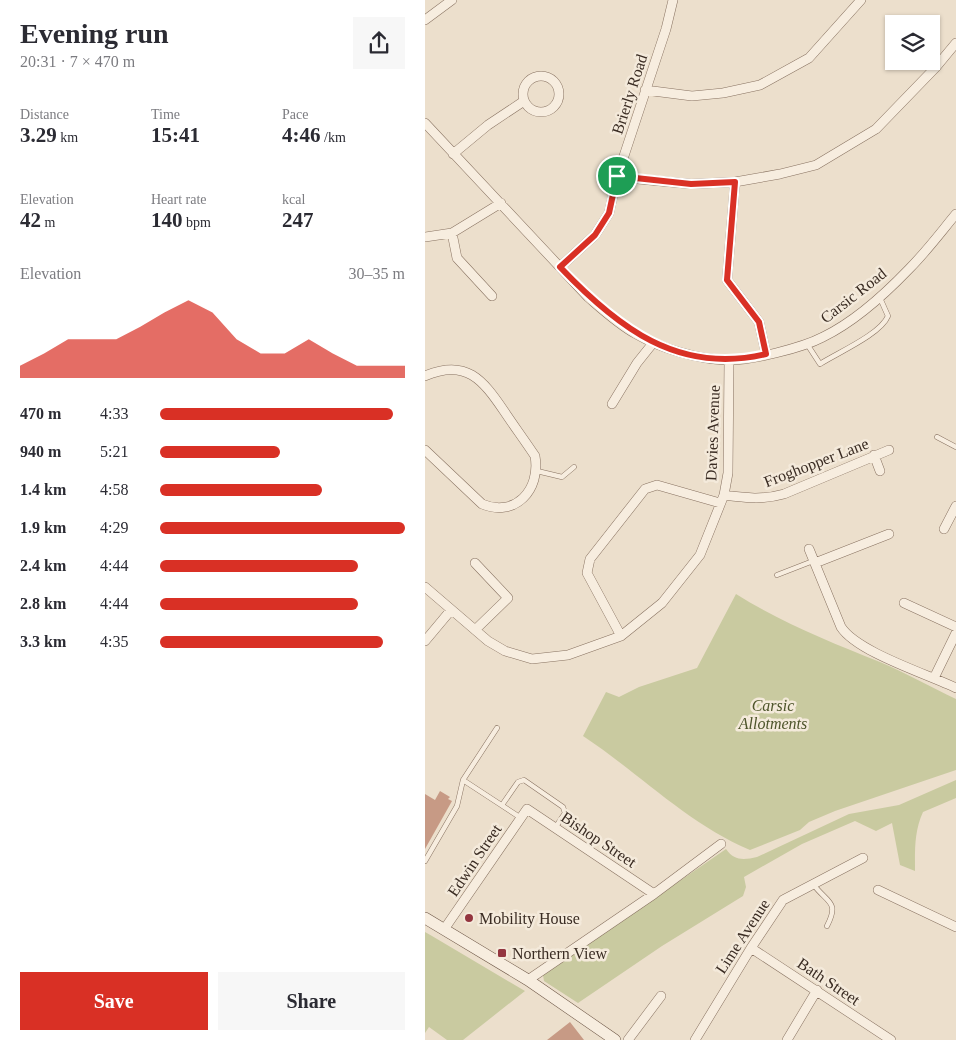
<!DOCTYPE html>
<html lang="en">
<head>
<meta charset="utf-8">
<style>
	:root { --surface:#fff; --page:#f7f7f7; --text:#2b2b33; --muted:#7c7c81; --accent:#d93025 }
	body { margin:0; font-family:"Times New Roman",serif; background:var(--page); color:var(--text); height:100vh; display:flex; flex-direction:column; font-size:19px; white-space:nowrap }
	* { box-sizing:border-box; margin:0 }
	p { font-size:16px; color:var(--muted) }
	.icon { flex:none; width:28px; height:28px; fill:none; stroke:currentColor; stroke-width:2; stroke-linecap:round; stroke-linejoin:round }
	.map { position:relative; flex:1; overflow:hidden }
	.panel { display:flex; flex-direction:column; background:var(--surface); width:425px }
	.panel>* { flex:none }
	.controls { position:absolute; left:460px; top:15px; display:grid; gap:10px }
	.controls a { display:grid; place-items:center; width:55px; height:55px; border-radius:0px; background:var(--surface); box-shadow:0 1px 4px #0004; font-size:25px }
	.pin { position:absolute; display:grid; place-items:center; width:42px; height:42px; color:#fff; margin:-21px; border:2px solid #fff; border-radius:50%; box-shadow:0 1px 5px #0007 }
	.round { display:grid; place-items:center; flex:none; width:52px; height:52px; border-radius:0px; background:var(--page) }
	.overview { display:flex; align-items:center; justify-content:space-between; height:85px; padding:0 20px }
	h1 { font-size:28px; font-weight:700; line-height:38px }
	.stats { display:grid; grid-template-columns:repeat(3,1fr); gap:8px; height:85px; padding:5px 20px }
	.stats div { display:grid; align-content:center }
	.stats b { font-size:21px; font-weight:700 }
	.stats small { font-size:14px; font-weight:400 }
	.stats p { font-size:14px }
	.chart { height:140px; padding:10px 20px }
	.chart p { display:flex; justify-content:space-between }
	.chart svg { width:100%; height:90px; margin-top:5px; fill:var(--accent); opacity:.7 }
	.action { display:flex; gap:10px; margin-top:auto; padding:10px 20px }
	.action a { flex:1; height:58px; border-radius:0px; background:var(--accent); color:#fff; font-size:20px; font-weight:700; line-height:58px; text-align:center }
	.action a+a { background:var(--page); color:var(--text) }
	ul { padding:0 20px; list-style:none; font-size:16px }
	li { display:grid; grid-template-columns:80px 60px 1fr; align-items:center; height:38px }
	li i { height:12px; border-radius:6px; background:var(--accent) }
	main { display:flex; flex:1; min-height:0 }
	.map>svg:first-child { display:block }
	.green { fill:#c9caa0 }
	.building { fill:#c79a85 }
	.lines { fill:none; stroke-linecap:round; stroke-linejoin:round }
	.service-casing { stroke:#887261; stroke-width:5.5 }
	.minor-casing { stroke:#887261; stroke-width:10 }
	.secondary-casing { stroke:#6a5343; stroke-width:12 }
	.service { stroke:#f7eddf; stroke-width:4.5 }
	.minor { stroke:#f7eddf; stroke-width:9 }
	.secondary { stroke:#f7eddf; stroke-width:11 }
	.route-casing { stroke:#fff; stroke-width:10 }
	.route { stroke:#d93025; stroke-width:6 }
	.poi-dot { fill:#93353e; stroke:#f4eadb; stroke-width:2 }
	.labels { text-anchor:middle; stroke-width:5; stroke-linejoin:round; paint-order:stroke }
	.street-label { font-size:16px; fill:#3a2c23; stroke:#f4eadb }
	.park-label { font-size:16px; font-style:italic; fill:#4e552b; stroke:#f4eadb }
	.poi-label { font-size:16px; fill:#3a2c23; stroke:#f4eadb; text-anchor:start }
</style>
</head>
<body>
<main>
<section class="panel">
<div class="overview"><div><h1>Evening run</h1><p>20:31 · 7 × 470 m</p></div><a class="round"><svg class="icon" aria-label="share" viewBox="0 0 24 24"><path d="M12 15V3M7 8l5-5 5 5M5 13v7h14v-7"/></svg></a></div>
<div class="stats">
<div><p>Distance</p><b>3.29<small> km</small></b></div>
<div><p>Time</p><b>15:41</b></div>
<div><p>Pace</p><b>4:46<small> /km</small></b></div>
</div>
<div class="stats">
<div><p>Elevation</p><b>42<small> m</small></b></div>
<div><p>Heart rate</p><b>140<small> bpm</small></b></div>
<div><p>kcal</p><b>247</b></div>
</div>
<div class="chart"><p><span>Elevation</span>30–35 m</p>
<svg viewBox="0 0 160 44" preserveAspectRatio="none"><path d="M0 44V38L10 32L20 25L30 25L40 25L50 19L60 12L70 6L80 12L90 25L100 32L110 32L120 25L130 32L140 38L150 38L160 38V44z"/></svg>
</div>
<ul>
<li><b>470 m</b>4:33<i style="width:95%"></i></li>
<li><b>940 m</b>5:21<i style="width:49%"></i></li>
<li><b>1.4 km</b>4:58<i style="width:66%"></i></li>
<li><b>1.9 km</b>4:29<i style="width:100%"></i></li>
<li><b>2.4 km</b>4:44<i style="width:81%"></i></li>
<li><b>2.8 km</b>4:44<i style="width:81%"></i></li>
<li><b>3.3 km</b>4:35<i style="width:91%"></i></li>
</ul>
<div class="action"><a>Save</a><a>Share</a></div>
</section>
<div class="map">
<svg width="531" height="1040" viewBox="0 0 531 1040">
	<rect width="100%" height="100%" fill="#ecdfcc"/>
	<path class="green" d="M311,594C357,623 405,642 455,662C481,673 506,687 531,699V770L410,811L384,822L375,830L325,850C263,824 214,773 158,736L181,692L194,697L214,687L272,668Z
		M531,780V798L498,812C489,832 490,850 490,871L475,865L467,823L451,831L430,821L377,844L319,877L321,887L318,896L237,946L153,1003L119,981L118,975L301,849C309,861 319,860 332,857L424,814L474,805Z
		M0,932L7,936L100,991L38,1040H22L4,1027L0,1033Z"/>
	<path class="building" d="M15,791L25,797L23,799L27,801L0,849V794L10,800Z
		M145,1022L159,1040H122Z"/>
	<g class="lines">
		<defs>
			<path id="service" d="M382,344L395,364C412,353 456,334 463,316L455,298
				M512,437L531,447
				M112,471L137,477L149,467
				M352,575L388,561
				M38,780L72,728
				M77,805L93,782L99,780L138,807L140,813L130,828
				M0,861L32,806L38,780L96,818
				M388,884C402,903 415,901 402,926"/>
			<path id="minor" d="M0,20L27,0
				M98 94a18 18 0 1 1 36 0a18 18 0 1 1-36 0Z
				M220,90L267,96L298,93L335,85L384,58L436,0
				M0,123L163,297C178,310 193,324 211,334C237,349 272,359 302,360C325,361 377,348 398,337C429,322 460,294 484,269C501,252 516,232 531,214
				M28,154L63,125L99,101
				M192,177L266,184L310,182L355,174L391,165L451,129L511,67L531,43
				M310,182L302,280L334,322L341,354
				M27,233L32,258L67,296
				M0,237L27,233L76,203
				M135,267L170,235L184,213L192,177L241,29L248,0
				M0,376C41,358 58,380 79,411C89,426 100,441 110,456C116,490 90,518 57,504L0,450
				M187,404L212,363L228,343
				M449,455L455,471
				M299,495C321,498 338,500 359,494L464,450
				M519,529L531,506
				M384,549L416,627C432,652 502,674 531,688
				M50,563L83,598L50,630
				M390,563L464,534
				M0,587L63,641L80,651L107,659L143,655L196,636L237,603L275,555L299,495L303,473L304,361
				M479,603L531,627
				M196,636L162,573L165,559L220,489L232,485L295,503
				M0,641L26,610
				M509,678L531,633
				M453,890L531,927
				M20,928L102,809L229,894
				M326,948L466,1040
				M103,980L229,894L296,844
				M203,1040L236,996
				M270,1040L326,948L358,900L438,858
				M362,1040L392,990"/>
			<path id="secondary" d="M0,918L103,980L190,1040"/>
		</defs>
		<use href="#service" class="service-casing"/>
		<use href="#minor" class="minor-casing"/>
		<use href="#secondary" class="secondary-casing"/>
		<use href="#service" class="service"/>
		<use href="#minor" class="minor"/>
		<use href="#secondary" class="secondary"/>
	</g>
	<g class="lines">
		<defs>
			<path id="route" d="M192,176L266,184L310,182L302,280L334,322L341,354C253,375 192,327 135,267L170,235L184,213Z"/>
		</defs>
		<use href="#route" class="route-casing"/>
		<use href="#route" class="route"/>
	</g>
	<g class="poi-dot">
		<circle cx="44" cy="918" r="5"/>
		<rect x="72" y="948" width="10" height="10" rx="2.5"/>
	</g>
	<g class="labels">
		<g class="street-label">
			<text transform="translate(204 94) rotate(-72)" y="6">Brierly Road</text>
			<text transform="translate(428 295) rotate(-38)" y="6">Carsic Road</text>
			<text transform="translate(287 433) rotate(-88)" y="6">Davies Avenue</text>
			<text transform="translate(391 462) rotate(-21)" y="6">Froghopper Lane</text>
			<text transform="translate(174 839) rotate(34)" y="6">Bishop Street</text>
			<text transform="translate(49 860) rotate(-56)" y="6">Edwin Street</text>
			<text transform="translate(317 936) rotate(-57)" y="6">Lime Avenue</text>
			<text transform="translate(404 981) rotate(34)" y="6">Bath Street</text>
		</g>
		<g class="park-label">
			<text x="348" y="711">Carsic<tspan x="348" dy="18">Allotments</tspan></text>
		</g>
		<g class="poi-label">
			<text x="54" y="924">Mobility House</text>
			<text x="87" y="959">Northern View</text>
		</g>
	</g>
</svg>
<div class="controls">
<a><svg class="icon" aria-label="layers" viewBox="0 0 24 24"><path d="M12 4l9 5-9 5-9-5zM3 14l9 5 9-5"/></svg></a>
</div>
<div class="pin" style="left:192px;top:176px;background:#1e9e55"><svg class="icon" aria-label="arrive" viewBox="0 0 24 24"><path d="M6 21V4h12l-3 4 3 4H6"/></svg></div>
</div>
</main>
</body>
</html>
